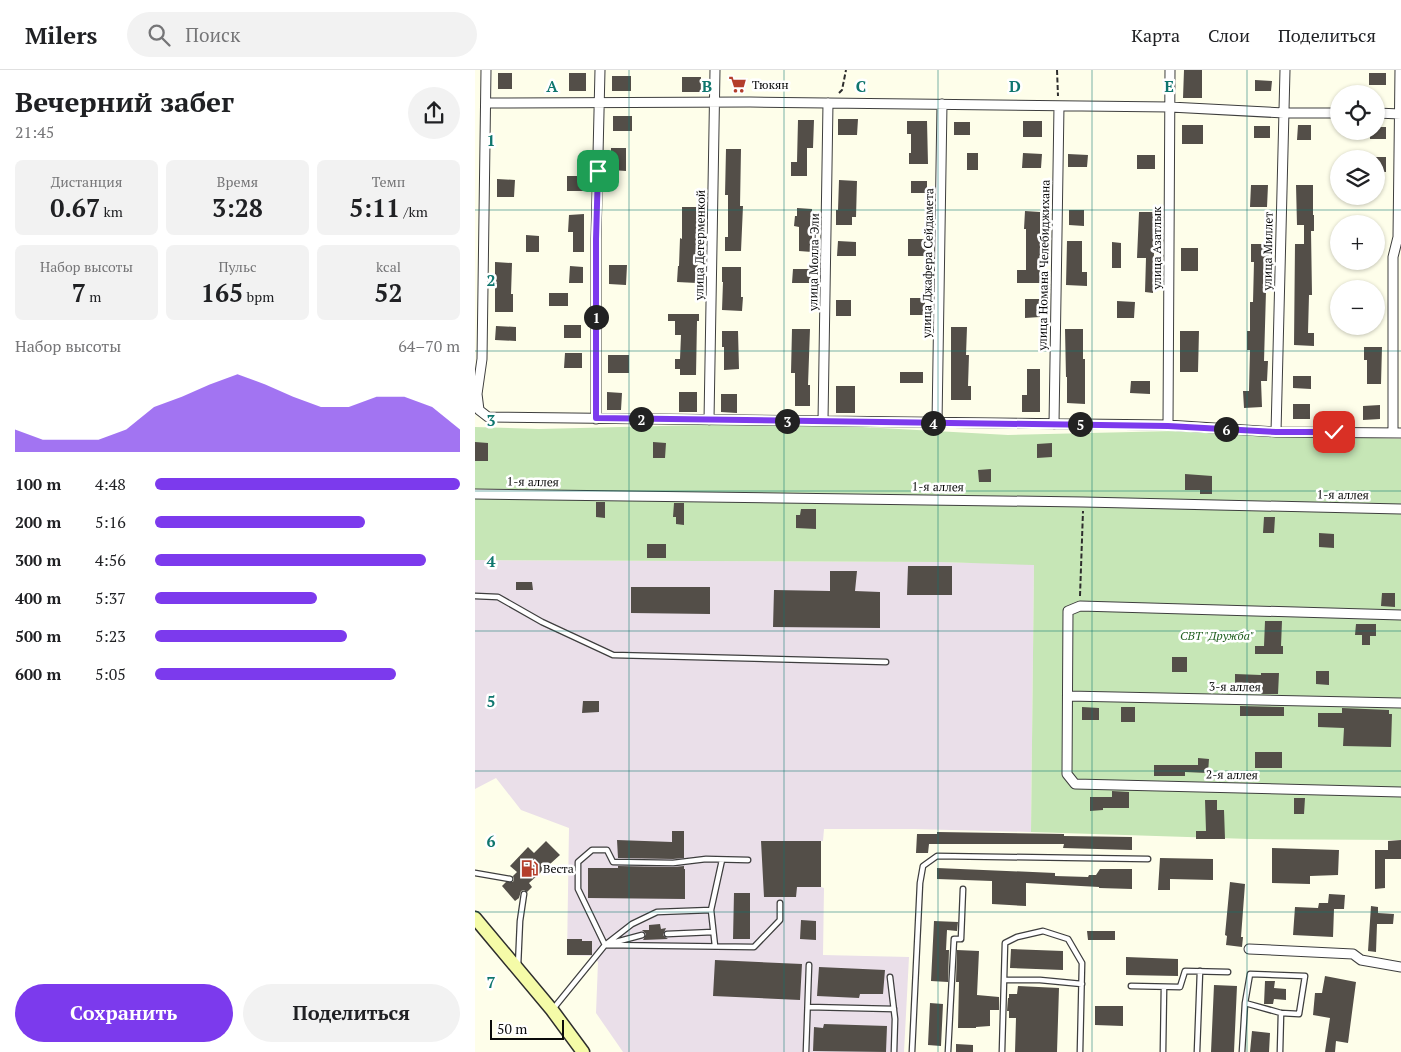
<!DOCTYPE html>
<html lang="ru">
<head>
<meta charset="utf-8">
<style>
	:root { --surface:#fff; --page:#f2f2f2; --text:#202124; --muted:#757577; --line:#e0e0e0; --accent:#7c3aed }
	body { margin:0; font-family:"PT Serif",serif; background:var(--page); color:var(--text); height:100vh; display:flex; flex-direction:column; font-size:19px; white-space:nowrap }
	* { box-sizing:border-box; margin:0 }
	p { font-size:16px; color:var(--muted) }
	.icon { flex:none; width:28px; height:28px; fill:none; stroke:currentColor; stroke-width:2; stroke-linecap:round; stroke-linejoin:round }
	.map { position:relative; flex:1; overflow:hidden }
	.sheet { display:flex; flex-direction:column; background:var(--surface); width:475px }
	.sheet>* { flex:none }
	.fabs { position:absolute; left:855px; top:15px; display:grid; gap:10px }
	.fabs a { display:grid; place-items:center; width:55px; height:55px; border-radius:50%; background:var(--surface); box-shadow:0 1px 4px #0004; font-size:25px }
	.scale { position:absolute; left:15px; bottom:12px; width:74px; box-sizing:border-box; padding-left:5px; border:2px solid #0b0b0b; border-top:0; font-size:14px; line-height:18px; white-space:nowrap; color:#0b0b0b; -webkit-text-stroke:4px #fff; paint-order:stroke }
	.pin { position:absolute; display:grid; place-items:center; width:42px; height:42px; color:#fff; margin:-21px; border-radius:10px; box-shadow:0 2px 8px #0006 }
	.km { position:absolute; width:25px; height:25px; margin:-12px; border-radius:50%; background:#222; color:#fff; font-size:14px; line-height:25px; text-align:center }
	.round { display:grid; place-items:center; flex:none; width:52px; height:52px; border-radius:26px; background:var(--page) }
	.headline { display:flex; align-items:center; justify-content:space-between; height:85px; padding:0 15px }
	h1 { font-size:28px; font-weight:800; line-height:38px }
	.metrics { display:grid; grid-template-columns:repeat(3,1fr); gap:8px; height:85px; padding:5px 15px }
	.metrics div { display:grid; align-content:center; border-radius:8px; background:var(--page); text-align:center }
	.metrics b { font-size:25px; font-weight:800 }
	.metrics small { font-size:14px; font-weight:400 }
	.metrics p { font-size:14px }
	.chart { height:140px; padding:10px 15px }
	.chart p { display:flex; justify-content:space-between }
	.chart svg { width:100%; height:90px; margin-top:5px; fill:var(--accent); opacity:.7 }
	.action { display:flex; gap:10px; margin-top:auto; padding:10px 15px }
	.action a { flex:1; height:58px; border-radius:30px; background:var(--accent); color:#fff; font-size:20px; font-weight:800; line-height:58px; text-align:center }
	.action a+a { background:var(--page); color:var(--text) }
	ul { padding:0 15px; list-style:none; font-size:16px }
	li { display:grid; grid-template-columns:80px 60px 1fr; align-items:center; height:38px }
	li i { height:12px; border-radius:6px; background:var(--accent) }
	header { display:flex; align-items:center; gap:30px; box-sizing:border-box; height:70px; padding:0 25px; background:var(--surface); border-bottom:1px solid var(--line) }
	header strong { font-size:24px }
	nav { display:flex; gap:28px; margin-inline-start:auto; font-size:18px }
	.search { width:350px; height:45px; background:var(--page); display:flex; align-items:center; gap:12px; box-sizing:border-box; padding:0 18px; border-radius:28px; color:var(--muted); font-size:19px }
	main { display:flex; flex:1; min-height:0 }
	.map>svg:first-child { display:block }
	.industrial { fill:#eadfe9 }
	.green { fill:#c6e6b6 }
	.building { fill:#534e48 }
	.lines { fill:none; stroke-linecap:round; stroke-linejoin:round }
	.lane-casing { stroke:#3e3e3e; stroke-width:7 }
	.street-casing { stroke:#3e3e3e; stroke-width:11 }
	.secondary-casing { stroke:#2d2d2d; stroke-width:15 }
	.path { stroke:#2d2d2d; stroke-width:2; stroke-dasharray:5 2.5; stroke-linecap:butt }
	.lane { stroke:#fff; stroke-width:4.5 }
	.street { stroke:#fff; stroke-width:9 }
	.secondary { stroke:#f5fba8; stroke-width:12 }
	.route-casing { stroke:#fff; stroke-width:10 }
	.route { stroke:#7c3aed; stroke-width:6 }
	.grid { fill:none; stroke:#0f766e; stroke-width:1; stroke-opacity:0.55 }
	.labels { text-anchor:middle; stroke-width:5; stroke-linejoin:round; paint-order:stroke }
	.poi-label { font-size:12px; fill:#0b0b0b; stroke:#fff; text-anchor:start }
	.street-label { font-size:12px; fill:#0b0b0b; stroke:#fff }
	.park-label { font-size:12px; font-style:italic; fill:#215f1f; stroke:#fff }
	.grid-label { font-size:16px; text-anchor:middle; font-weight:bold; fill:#0f766e; stroke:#fff; stroke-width:5; stroke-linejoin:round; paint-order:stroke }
</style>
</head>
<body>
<header>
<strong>Milers</strong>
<div class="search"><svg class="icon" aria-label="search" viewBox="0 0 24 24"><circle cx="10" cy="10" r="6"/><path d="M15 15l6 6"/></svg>Поиск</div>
<nav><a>Карта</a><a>Слои</a><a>Поделиться</a></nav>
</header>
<main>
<section class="sheet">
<div class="headline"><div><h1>Вечерний забег</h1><p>21:45</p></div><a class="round"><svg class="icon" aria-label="share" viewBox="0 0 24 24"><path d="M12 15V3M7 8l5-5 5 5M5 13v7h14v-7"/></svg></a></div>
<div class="metrics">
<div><p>Дистанция</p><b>0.67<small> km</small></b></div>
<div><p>Время</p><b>3:28</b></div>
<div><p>Темп</p><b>5:11<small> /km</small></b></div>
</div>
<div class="metrics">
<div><p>Набор высоты</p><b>7<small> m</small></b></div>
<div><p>Пульс</p><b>165<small> bpm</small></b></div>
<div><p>kcal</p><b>52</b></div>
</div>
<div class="chart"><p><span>Набор высоты</span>64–70 m</p>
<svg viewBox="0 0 160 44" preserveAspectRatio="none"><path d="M0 44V33L10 38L20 38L30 38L40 33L50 22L60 17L70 11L80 6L90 11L100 17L110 22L120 22L130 17L140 17L150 22L160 33V44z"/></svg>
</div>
<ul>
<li><b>100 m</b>4:48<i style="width:100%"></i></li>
<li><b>200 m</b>5:16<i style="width:69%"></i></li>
<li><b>300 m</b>4:56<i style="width:89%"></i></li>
<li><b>400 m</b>5:37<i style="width:53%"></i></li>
<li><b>500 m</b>5:23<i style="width:63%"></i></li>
<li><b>600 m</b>5:05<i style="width:79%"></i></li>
</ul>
<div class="action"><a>Сохранить</a><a>Поделиться</a></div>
</section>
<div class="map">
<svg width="926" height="982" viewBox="0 0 926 982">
	<rect width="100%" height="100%" fill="#fefeea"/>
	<path class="industrial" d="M0,490L465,492L559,494L556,762L439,759H349L348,771H346V817L349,818L348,885L434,887L429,982H148L121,943L123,892L117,884V886L92,885L94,758L46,740L21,708L0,719Z"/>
	<path class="green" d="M227,355L369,356L533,365L699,361L926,369V770L775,769L556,762L559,495L465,492L0,490V357L64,359Z"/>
	<path class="building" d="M709,0H727V28H708Z
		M23,3H37V19H23Z
		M94,3H111V21H94Z
		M894,3H911V15H894Z
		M137,6H156V21H137Z
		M207,7H226V22H207Z
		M780,10L797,11L796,21H780Z
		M138,46H157V61H138Z
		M363,49H383L382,65H363Z
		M323,50H339L338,78H332V106H316V92H322Z
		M432,51H452L453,94H434V83H436V64H432Z
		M548,51H567V67H548Z
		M479,52H495V65H479Z
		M707,55H728V74H707Z
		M823,55H836V70H822Z
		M779,56H795V68H779Z
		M901,57H911V69H895V61H901Z
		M136,78H151V101L136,100Z
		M251,79H266L265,136H268L266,181H250V167H253V125H250Z
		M492,83H503V100H492Z
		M548,83L567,84L566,98H547Z
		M593,84L613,85L612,97H593Z
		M662,85H680V99H662Z
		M901,87H911V102H901Z
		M92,106H110V121H92Z
		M22,109L40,110L39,127H22Z
		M364,110L382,111L381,147H377V155H361V140H363Z
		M436,111H452V123H436Z
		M776,115H793L792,137H775Z
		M821,115H838V145H839V161H836L837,225H834L833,263H839V276L819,275L820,174H829V155H822Z
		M207,137H224L222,213L202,212L203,196H204L205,168L207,169Z
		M322,138L337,139V182L324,181V157L319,156L320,146H322Z
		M594,140H609V156L594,155Z
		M550,141L565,142V213H542V200H551V159H549Z
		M664,142H680L678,223L670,222L671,188H662Z
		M109,144V182H98V162H93L94,145Z
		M51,165L64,166V182H51Z
		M433,169H452V186H433Z
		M363,171L381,172V186H362Z
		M592,171H607V202H612V216L591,215Z
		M637,172L646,173V198H637Z
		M776,174H794L793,221H791L789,291H793L792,311H786L787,337L769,338L768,321H774L775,280H772V261H775V232H778L779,192H776Z
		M706,178H723V201H706Z
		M20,192L37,193L36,224H38V242H20Z
		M134,195H152L151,215L134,214Z
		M95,196L108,197V213H94Z
		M247,197H266V227H268L267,241L247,240L248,212H247Z
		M318,199H336V213H317Z
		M74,223H93V236H74Z
		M435,228H450V245H435Z
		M550,229H565V247L550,248Z
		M361,230H376V246H361Z
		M642,231L660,232L659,248H642Z
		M193,244H224V251H222L221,305H205V299H200V289H205L206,265H200V251H193Z
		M89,255H106V268H89Z
		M21,256L41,257V271L20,270Z
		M476,257H492L491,285H494L493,316H496V330H476Z
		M317,259H335L333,315H335V336H320V303H316Z
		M590,259H608V289H610V334L592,333V307H591Z
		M247,261H263L264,299L249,300V277H247Z
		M705,261H724L723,302H705Z
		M889,277H907L906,314H892V290H889Z
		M90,283H107V298H89Z
		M133,285H154V303H133Z
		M552,299H565V342H547V325H552Z
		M425,302H448V313H425Z
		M818,306H836V319L818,318Z
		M656,311H675V324L655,323Z
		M361,316H380V343H361Z
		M132,322L147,323L146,340H132Z
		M204,322H222V342H204Z
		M246,324H262V343L246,342Z
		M818,334H835V349H818Z
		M905,335V349L888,350V336Z
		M0,372L13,373V391H0Z
		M178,372L191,373L190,388H178Z
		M577,373V387L562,388V374Z
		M516,399V412H504L503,400Z
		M710,404L737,406V424H725V420H710Z
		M121,432H130V448L121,447Z
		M199,433H209V455L201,454V447H198Z
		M326,439H341V459L321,458V445H325Z
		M789,447H800L799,463H788Z
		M844,463L859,464V478L844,477Z
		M172,474H191V488H172Z
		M433,496H477V525H432Z
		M355,501H382L380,521L405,522V558L298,557L299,520L355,521Z
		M41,512H57L58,520H41Z
		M156,517H235V544L156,543Z
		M907,523H920V537L906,536Z
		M790,551H807L806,576H808V584H780V576H789Z
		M881,554H901V566H895V575H887V565H880Z
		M697,587H712V602H697Z
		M841,601H854V615L841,614Z
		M786,603H804L803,624H786V614H760V604L786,605Z
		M108,631H124V642L107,643Z
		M765,636L809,637V646H765Z
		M607,637L624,638V650H607Z
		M646,637H660V652H646Z
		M867,638L914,640V644H917L916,677L868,676L869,658L843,657V643H867Z
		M780,682H807V698H780Z
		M723,688L734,689L733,703L710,702V706H679V695H723Z
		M637,721L654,722V738H628V740L615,741V727H637Z
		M819,728H830L829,744H819Z
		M730,730H742V740H749L750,769H721V761H731Z
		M197,761H209V788L198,789L143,788L142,770L197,772Z
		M462,762L589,764V766L657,767V780L588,778L589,774H454L453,783H441L442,764H462Z
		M926,770V789H910V818L900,819V780H913V771Z
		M71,771L85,785L54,813L57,817L52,822L49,820L46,821L44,828L40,831L27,816L31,812H38L39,809L38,806L42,802L35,796L53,777L59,783Z
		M286,771H346V817H322L321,827H289Z
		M797,778L864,780L863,805L835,806V814L797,813Z
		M685,788L738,789V810L695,809V820H683Z
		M143,796L198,797L209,796V799H210V829L113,828V798H143Z
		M462,798L580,803V806L613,807L614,805H621L625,799H657V819L624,818V817L551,813V836L517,834V811L462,809Z
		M755,812L770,814L766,867H768L767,877L751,875L752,866L750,865Z
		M259,823H275V869H258Z
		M854,824L870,825L869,839H859L858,867L818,865L820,837L843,838L844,833H853Z
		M896,836L903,837V843L919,844L918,854H902L901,882L893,881Z
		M326,850L341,851V870L325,869Z
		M459,851L483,852L482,861L472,860L471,880H474L473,912L456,911Z
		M185,854L186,859L191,858L188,865L190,867L193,869L168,870L171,864L167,860H174V855Z
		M612,861H640V870H613Z
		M92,869H107V871H117V885H92Z
		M536,879L588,881V900L535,898Z
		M482,880L504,881L502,925L524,927V940H515V956L501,957V958H483L484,912H481Z
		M651,887L703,889V906L651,905Z
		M240,890L327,894L325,930L238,926Z
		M344,897L410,900L408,924H385L384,928L342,926Z
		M850,906L881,912L873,973L861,971L860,982H850L855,948L838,945L840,923H847Z
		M790,911H800L799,918L811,919V930L799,929L798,934H789Z
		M739,915L762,916L759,982H736Z
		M543,916L584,918L582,982H540L541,948H534V941H532L533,928H534V924H542Z
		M455,933L468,934L466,976L453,975Z
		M620,936H648V956L620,955Z
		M349,954L412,956L411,982L338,981L339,957L348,958Z
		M777,961L795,963L794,982H775Z
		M481,974L498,975V982H481Z"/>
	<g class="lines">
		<defs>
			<path id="lane" d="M0,526L23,527L67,552L138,585L411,592
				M0,803L35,809
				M192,864L238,862
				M137,873L167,865
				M130,875L103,819V792L117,780H132L138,792L198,793L231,789L273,790
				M130,875L157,854L182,842L236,840
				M240,876L236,840L247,790
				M43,896L45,851L49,824
				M775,904L830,906L824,944L806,943L770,933Z
				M415,907L420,949L419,982
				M529,910H565L607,914
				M656,916L705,917L710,901L753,902
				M333,937L419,939
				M78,939L130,875L279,877L305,850V833
				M331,982L334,895
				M437,982L445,813L448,796L462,786L673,789
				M473,982L479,869H486L488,819
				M527,982L530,873L542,867L568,861L593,869L607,893L605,982
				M688,982L689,917
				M722,982L725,901
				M767,982L770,933
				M805,982L806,943"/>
			<path id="street" d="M11,0L7,289L2,324L4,340L13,347L693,355L801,362L926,363
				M11,33L275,32L695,37L809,43H864
				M901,43L926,44
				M121,349V169L125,0
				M234,350L240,0
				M348,351L353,33
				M462,353L467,34
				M579,354L584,36
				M693,355L695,0
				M801,362L810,0
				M918,363V187L923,167L925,0
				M0,424L608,432L926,439
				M926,545L605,536L593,541L592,704L600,714L926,722
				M593,626L926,633
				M774,879L878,884L886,890L926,897"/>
			<path id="secondary" d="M0,848L77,940L108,982"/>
		</defs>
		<use href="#lane" class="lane-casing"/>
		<use href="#street" class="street-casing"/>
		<use href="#secondary" class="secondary-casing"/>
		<path class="path" d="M582,0L583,26
			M364,23L367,20L371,0
			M605,526L608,441"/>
		<use href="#lane" class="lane"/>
		<use href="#street" class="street"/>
		<use href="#secondary" class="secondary"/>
	</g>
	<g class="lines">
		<defs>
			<path id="route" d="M123,101L121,169V348L693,356L801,362H859"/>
		</defs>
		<use href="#route" class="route-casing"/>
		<use href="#route" class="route"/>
	</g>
	<path class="grid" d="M154,0V982M309,0V982M463,0V982M617,0V982M772,0V982M0,140H926M0,281H926M0,421H926M0,561H926M0,701H926M0,842H926"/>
	<defs>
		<symbol id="supermarket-bare" viewBox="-9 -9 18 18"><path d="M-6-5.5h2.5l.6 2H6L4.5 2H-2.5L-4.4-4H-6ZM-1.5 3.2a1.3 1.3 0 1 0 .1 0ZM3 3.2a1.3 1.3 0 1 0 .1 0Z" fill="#b43e2b" stroke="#fff" stroke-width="2.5" paint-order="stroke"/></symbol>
		<symbol id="fuel-bare" viewBox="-9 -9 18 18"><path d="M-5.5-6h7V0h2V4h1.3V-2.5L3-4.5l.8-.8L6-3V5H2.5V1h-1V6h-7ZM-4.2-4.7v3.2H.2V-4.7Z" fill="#b43e2b" stroke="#fff" stroke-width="2.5" paint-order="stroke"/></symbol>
	</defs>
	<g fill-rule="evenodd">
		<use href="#supermarket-bare" x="250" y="2" width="25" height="25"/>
		<use href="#fuel-bare" x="42" y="786" width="25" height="25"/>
	</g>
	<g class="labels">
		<g class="poi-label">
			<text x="277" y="19">Тюкян</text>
			<text x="68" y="803">Веста</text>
		</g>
		<g class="street-label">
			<text transform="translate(225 175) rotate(-89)" y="4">улица Дегерменкой</text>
			<text transform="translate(682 178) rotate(-90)" y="4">улица Азатлык</text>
			<text transform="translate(793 181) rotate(-89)" y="4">улица Миллет</text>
			<text transform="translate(339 192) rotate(-89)" y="4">улица Молла-Эли</text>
			<text transform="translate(453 193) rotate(-89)" y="4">улица Джафера Сейдамета</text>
			<text transform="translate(569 195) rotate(-89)" y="4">улица Номана Челебиджихана</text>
			<text transform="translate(58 412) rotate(1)" y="4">1-я аллея</text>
			<text transform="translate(463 417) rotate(1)" y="4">1-я аллея</text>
			<text transform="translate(868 425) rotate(1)" y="4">1-я аллея</text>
			<text transform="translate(760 617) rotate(1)" y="4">3-я аллея</text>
			<text transform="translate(757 705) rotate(1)" y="4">2-я аллея</text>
		</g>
		<g class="park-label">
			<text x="742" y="570">СВТ "Дружба"</text>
		</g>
	</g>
	<g class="grid-label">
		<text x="77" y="22">A</text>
		<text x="232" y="22">B</text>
		<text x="386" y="22">C</text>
		<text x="540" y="22">D</text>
		<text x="694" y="22">E</text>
		<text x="16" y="76">1</text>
		<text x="16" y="216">2</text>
		<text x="16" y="356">3</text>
		<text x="16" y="497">4</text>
		<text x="16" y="637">5</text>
		<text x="16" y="777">6</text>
		<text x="16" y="918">7</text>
	</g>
</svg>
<div class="fabs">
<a><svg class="icon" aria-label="locate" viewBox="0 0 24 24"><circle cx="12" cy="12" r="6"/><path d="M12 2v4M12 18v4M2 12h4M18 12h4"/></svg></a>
<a><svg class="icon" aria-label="layers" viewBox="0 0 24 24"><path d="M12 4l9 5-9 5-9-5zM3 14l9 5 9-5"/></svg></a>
<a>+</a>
<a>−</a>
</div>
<div class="scale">50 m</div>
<div class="pin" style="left:123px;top:101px;background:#1e9e55"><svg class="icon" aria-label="arrive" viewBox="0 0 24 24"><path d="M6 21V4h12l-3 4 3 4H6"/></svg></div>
<div class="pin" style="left:859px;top:362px;background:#d93025"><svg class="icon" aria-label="check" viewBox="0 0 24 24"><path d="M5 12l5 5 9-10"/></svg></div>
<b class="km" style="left:121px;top:247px">1</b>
<b class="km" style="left:166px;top:349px">2</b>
<b class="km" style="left:312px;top:351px">3</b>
<b class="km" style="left:458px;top:353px">4</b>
<b class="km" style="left:605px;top:354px">5</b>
<b class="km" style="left:751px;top:359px">6</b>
</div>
</main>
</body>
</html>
